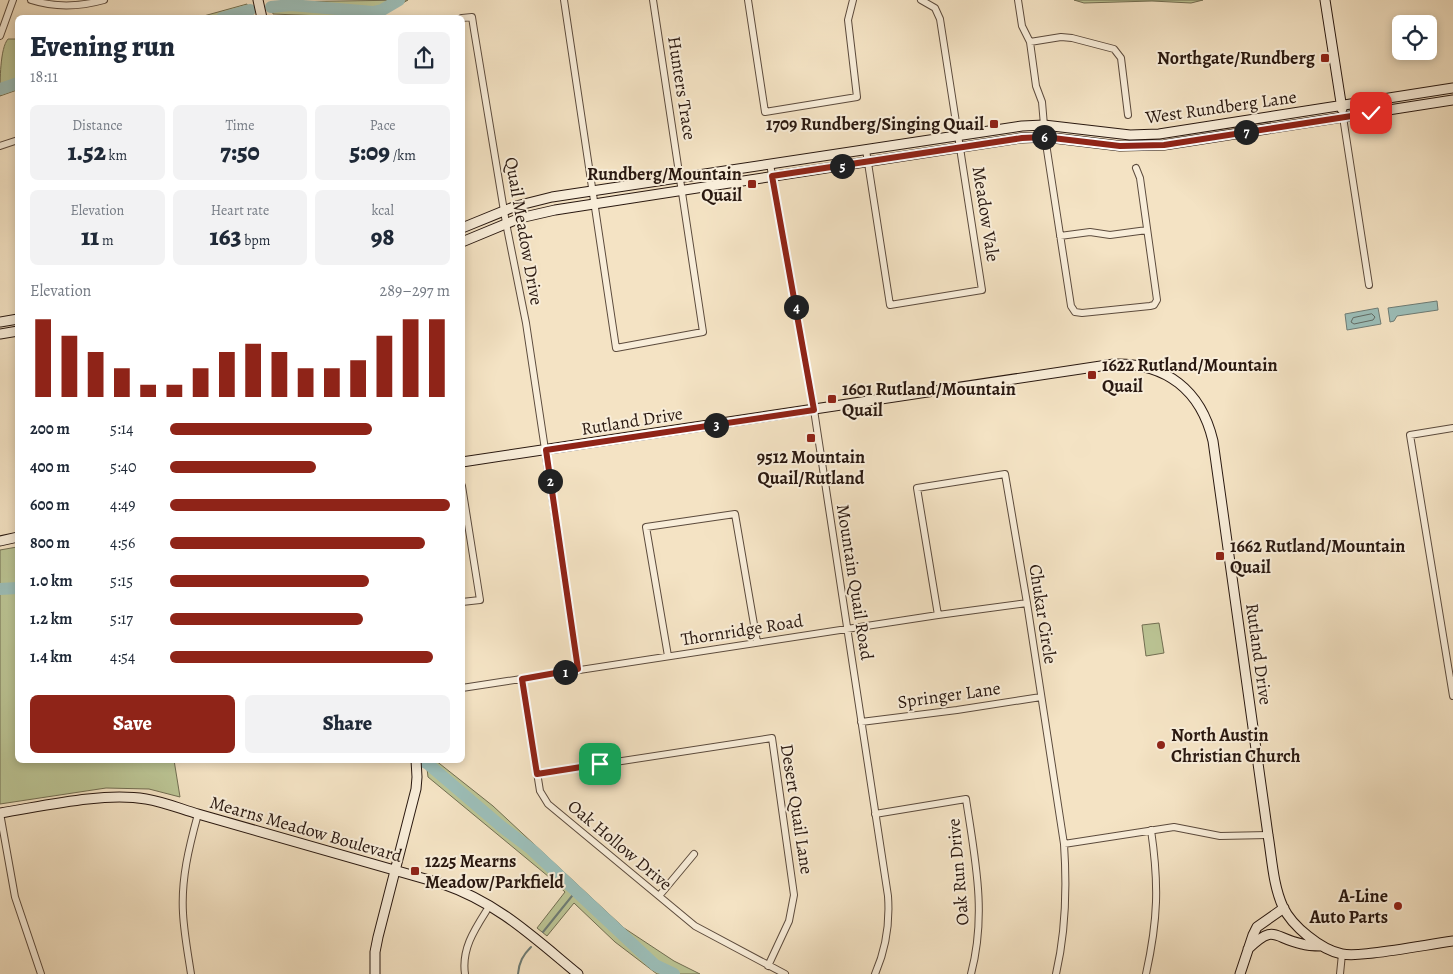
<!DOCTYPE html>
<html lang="en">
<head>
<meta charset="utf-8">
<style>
	:root { --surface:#fff; --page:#f2f2f3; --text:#1f2937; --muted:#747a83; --accent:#8f2418 }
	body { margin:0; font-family:Alegreya,serif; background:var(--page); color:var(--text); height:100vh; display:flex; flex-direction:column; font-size:19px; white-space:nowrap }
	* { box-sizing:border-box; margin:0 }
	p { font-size:16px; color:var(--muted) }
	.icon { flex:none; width:28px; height:28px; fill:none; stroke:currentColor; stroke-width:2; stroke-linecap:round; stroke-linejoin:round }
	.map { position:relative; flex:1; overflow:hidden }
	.sheet { position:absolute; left:15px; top:15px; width:450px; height:748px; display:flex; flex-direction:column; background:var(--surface); border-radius:8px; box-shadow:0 2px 8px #0003 }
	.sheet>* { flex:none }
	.buttons { position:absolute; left:1392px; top:15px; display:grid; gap:10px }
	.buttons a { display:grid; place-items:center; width:45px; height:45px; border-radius:8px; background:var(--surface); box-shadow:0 2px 8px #0003; font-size:25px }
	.pin { position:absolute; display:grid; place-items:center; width:42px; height:42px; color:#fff; margin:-21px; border-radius:10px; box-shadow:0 2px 8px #0006 }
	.km { position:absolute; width:25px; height:25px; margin:-12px; border-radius:50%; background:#222; color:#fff; font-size:14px; line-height:25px; text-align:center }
	.round { display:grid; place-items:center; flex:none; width:52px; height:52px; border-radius:8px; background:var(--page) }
	.summary { display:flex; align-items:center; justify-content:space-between; height:85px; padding:0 15px }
	h1 { font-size:28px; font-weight:800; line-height:38px }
	.stats { display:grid; grid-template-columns:repeat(3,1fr); gap:8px; height:85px; padding:5px 15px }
	.stats div { display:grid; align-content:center; border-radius:8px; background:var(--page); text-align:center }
	.stats b { font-size:25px; font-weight:800 }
	.stats small { font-size:14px; font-weight:400 }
	.stats p { font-size:14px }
	.chart { height:140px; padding:10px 15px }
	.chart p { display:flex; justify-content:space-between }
	.chart svg { width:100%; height:90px; margin-top:5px; stroke:var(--accent); stroke-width:6 }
	.cta { display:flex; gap:10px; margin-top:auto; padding:10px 15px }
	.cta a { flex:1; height:58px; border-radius:8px; background:var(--accent); color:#fff; font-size:20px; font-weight:800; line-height:58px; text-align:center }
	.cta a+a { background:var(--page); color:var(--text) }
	ul { padding:0 15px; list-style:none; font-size:16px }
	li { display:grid; grid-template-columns:80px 60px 1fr; align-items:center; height:38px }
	li i { height:12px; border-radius:6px; background:var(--accent) }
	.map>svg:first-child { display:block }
	.green { fill:#bbc494; stroke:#726e52 }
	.water { fill:#9cbeb8; stroke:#6e7c75 }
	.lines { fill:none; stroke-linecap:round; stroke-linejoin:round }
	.shore { stroke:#626b64; stroke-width:1 }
	.stream { stroke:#6e7c75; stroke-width:2 }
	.river { stroke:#9cbeb8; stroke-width:12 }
	.street-casing { stroke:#5c4b3d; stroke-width:8 }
	.secondary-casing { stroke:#291810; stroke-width:11 }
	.street { stroke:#f8edd9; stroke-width:6 }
	.secondary { stroke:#f8edd9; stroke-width:9 }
	.route-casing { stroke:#fff; stroke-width:10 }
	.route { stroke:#8f2418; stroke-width:6 }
	.poi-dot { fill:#8f2418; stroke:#f8edd9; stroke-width:2 }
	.labels { text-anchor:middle; stroke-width:4; stroke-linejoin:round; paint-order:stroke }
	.poi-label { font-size:18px; font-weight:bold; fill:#291810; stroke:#f8edd9; text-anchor:start }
	.street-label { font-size:18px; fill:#291810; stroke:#f8edd9 }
</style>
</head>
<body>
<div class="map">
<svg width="1453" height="974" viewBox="0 0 1453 974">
	<rect width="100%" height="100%" fill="#f4e3c4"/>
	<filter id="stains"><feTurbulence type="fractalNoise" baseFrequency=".004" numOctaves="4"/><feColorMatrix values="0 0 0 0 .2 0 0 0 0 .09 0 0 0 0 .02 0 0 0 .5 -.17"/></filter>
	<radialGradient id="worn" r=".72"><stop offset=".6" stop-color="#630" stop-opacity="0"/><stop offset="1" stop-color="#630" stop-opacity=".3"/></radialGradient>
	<path class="green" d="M408,0L382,15L371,18L273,14L271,2Z
		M1074,0H1203L1191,3L1152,1L1084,3Z
		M247,4L249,17H200Z
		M8,39H17V90L0,96C0,81 0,48 8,39Z
		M17,547L18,760H174L180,797L149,789L106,788L0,804V550Z
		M1159,623L1164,653L1146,656L1142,625Z
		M426,760H435L493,806L624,928L674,961L700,974H657L615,942L574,903L547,936L537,928L565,892L549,877L428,777Z"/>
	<path class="water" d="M1437,301L1438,310L1397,316L1394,321L1390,322L1388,308Z
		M1378,308L1381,324L1347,330L1345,314Z"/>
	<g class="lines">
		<path class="shore" d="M1372,314L1375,317L1373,320L1354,324L1351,322L1353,318Z"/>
		<path class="stream" d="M543,932L576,891
			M518,974C519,962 523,955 531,947"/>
		<path class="river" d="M271,7L291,5L373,12L382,10L399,0
			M222,18L250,10
			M0,89L18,83
			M0,589L18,588
			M420,760L428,764L502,827L531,849L655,965L674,974"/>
		<defs>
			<path id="street" d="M31,0C56,8 79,7 104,0
				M564,0L616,348L703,332L653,0
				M748,0L765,112L857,97L848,20L853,0
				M1018,0L1022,26L1030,42L1036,86L1042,102L1045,137L1071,306L1075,312L1082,313L1150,306L1154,305L1157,300L1140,178L1136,168
				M462,18L472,17L474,30L506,223L526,323L578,669
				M0,36L13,0
				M1030,42L1061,37L1072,38L1114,49L1121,58L1128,115
				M1343,117L1369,285
				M0,146L18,140
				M866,150L890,305L982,290L940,19L935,8L921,0
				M770,164L814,410L888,896C890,924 886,949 875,974
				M1060,236L1090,232L1110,235L1147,230
				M1453,428L1410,435L1453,696
				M462,486L480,600L462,602
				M938,615L917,488L1005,474L1027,603L1064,844C1067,888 1066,931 1056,974
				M668,656L646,527L735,514L757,642
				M522,679L540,791L548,804L695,926L785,974
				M462,688L938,615L1027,603
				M861,722L957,710L1041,697
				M537,774L772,738L794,895L789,921L768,966
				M0,813L15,897L41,974
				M875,814L966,799C975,859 987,914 971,974
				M1064,844L1174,827L1220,836L1268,835
				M659,896L694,854
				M191,974C188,954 184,933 183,913C181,879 189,847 198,814
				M465,974C461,947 477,926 490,905
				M1146,974C1158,920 1159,884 1151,830
				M1340,974L1342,954"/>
			<path id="secondary" d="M258,0L262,18
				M1325,0L1342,109
				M462,228L516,206L552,197L1022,126L1044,125L1130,135L1159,134L1453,88
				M462,242L520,218L555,210L1021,138L1045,137L1120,146L1164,145L1453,100
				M0,322L18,319
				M0,334L18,331
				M462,462L1114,364C1166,363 1201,390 1213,441L1268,835C1272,859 1273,885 1283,907C1292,926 1321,950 1342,954C1352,956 1363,954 1373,953C1400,950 1426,945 1453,941
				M0,541L18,537
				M0,813C44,806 102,792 146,799C164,802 181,809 198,814L443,884C498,903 533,937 578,974
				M1248,949C1275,923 1273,938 1302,944C1308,946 1316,946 1322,946
				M375,974V952L378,937L416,789L417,777L416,760
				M1240,974L1253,935L1257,927L1284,908"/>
		</defs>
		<use href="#street" class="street-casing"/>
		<use href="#secondary" class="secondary-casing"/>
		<use href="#street" class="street"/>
		<use href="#secondary" class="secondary"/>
	</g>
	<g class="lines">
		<defs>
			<path id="route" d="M600,764L537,774L522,679L578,669L546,450L814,410L772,176L1022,138L1044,137L1120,146L1164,145L1371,113"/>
		</defs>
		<use href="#route" class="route-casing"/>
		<use href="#route" class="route"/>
	</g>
	<g class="poi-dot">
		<rect x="1320" y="53" width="10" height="10" rx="2.5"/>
		<rect x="989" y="119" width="10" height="10" rx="2.5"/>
		<rect x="747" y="179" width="10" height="10" rx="2.5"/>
		<rect x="1087" y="370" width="10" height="10" rx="2.5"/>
		<rect x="827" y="394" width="10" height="10" rx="2.5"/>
		<rect x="806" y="433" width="10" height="10" rx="2.5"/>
		<rect x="1215" y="551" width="10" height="10" rx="2.5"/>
		<circle cx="1161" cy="745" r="5"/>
		<rect x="410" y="866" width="10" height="10" rx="2.5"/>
		<circle cx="1398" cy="906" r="5"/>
	</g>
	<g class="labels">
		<g class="poi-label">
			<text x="1315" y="64" text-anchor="end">Northgate/Rundberg</text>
			<text x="984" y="130" text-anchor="end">1709 Rundberg/Singing Quail</text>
			<text x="742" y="180" text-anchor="end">Rundberg/Mountain<tspan x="742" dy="21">Quail</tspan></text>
			<text x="1102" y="371">1622 Rutland/Mountain<tspan x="1102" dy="21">Quail</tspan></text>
			<text x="842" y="395">1601 Rutland/Mountain<tspan x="842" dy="21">Quail</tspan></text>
			<text x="811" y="463" text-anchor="middle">9512 Mountain<tspan x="811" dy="21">Quail/Rutland</tspan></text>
			<text x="1230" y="552">1662 Rutland/Mountain<tspan x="1230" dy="21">Quail</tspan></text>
			<text x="1171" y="741">North Austin<tspan x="1171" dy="21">Christian Church</tspan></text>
			<text x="425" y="867">1225 Mearns<tspan x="425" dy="21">Meadow/Parkfield</tspan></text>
			<text x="1388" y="902" text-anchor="end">A-Line<tspan x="1388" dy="21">Auto Parts</tspan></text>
		</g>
		<g class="street-label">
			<text transform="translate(682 88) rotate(81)" y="6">Hunters Trace</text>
			<text transform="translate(1221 107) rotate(-8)" y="6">West Rundberg Lane</text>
			<text transform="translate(986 214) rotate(81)" y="6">Meadow Vale</text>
			<text transform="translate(524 231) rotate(80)" y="6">Quail Meadow Drive</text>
			<text transform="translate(632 421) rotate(-9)" y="6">Rutland Drive</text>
			<text transform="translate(855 582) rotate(81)" y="6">Mountain Quail Road</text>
			<text transform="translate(1043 614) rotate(81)" y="6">Chukar Circle</text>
			<text transform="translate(742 630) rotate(-9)" y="6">Thornridge Road</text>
			<text transform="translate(1259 654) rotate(82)" y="6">Rutland Drive</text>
			<text transform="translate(949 695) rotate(-8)" y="6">Springer Lane</text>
			<text transform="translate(797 809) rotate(81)" y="6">Desert Quail Lane</text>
			<text transform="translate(306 829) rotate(16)" y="6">Mearns Meadow Boulevard</text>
			<text transform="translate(620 845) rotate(40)" y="6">Oak Hollow Drive</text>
			<text transform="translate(958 872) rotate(-95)" y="6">Oak Run Drive</text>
		</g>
	</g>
	<rect width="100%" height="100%" filter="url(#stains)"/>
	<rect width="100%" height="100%" fill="url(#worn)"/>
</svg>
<div class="buttons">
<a><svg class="icon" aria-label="locate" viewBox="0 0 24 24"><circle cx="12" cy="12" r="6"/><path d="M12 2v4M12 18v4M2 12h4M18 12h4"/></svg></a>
</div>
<div class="pin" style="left:600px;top:764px;background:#1e9e55"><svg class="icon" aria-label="arrive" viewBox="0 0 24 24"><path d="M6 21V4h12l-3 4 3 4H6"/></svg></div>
<div class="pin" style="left:1371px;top:113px;background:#d93025"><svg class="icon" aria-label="check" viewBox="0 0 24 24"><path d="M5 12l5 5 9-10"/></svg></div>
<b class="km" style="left:565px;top:672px">1</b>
<b class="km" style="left:550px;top:481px">2</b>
<b class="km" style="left:716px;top:425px">3</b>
<b class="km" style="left:796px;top:307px">4</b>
<b class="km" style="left:842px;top:166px">5</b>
<b class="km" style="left:1044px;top:137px">6</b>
<b class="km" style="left:1246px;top:132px">7</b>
<section class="sheet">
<div class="summary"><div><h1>Evening run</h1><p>18:11</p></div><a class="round"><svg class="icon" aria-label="share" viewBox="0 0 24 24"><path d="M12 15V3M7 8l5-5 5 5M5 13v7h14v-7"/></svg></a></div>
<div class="stats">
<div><p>Distance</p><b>1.52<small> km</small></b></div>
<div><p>Time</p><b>7:50</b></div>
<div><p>Pace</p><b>5:09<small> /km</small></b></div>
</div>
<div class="stats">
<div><p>Elevation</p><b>11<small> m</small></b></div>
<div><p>Heart rate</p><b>163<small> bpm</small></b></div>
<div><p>kcal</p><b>98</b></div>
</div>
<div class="chart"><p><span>Elevation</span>289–297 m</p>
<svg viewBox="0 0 160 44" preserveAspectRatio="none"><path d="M5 44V6M15 44V14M25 44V22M35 44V30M45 44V38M55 44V38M65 44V30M75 44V22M85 44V18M95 44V22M105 44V30M115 44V30M125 44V26M135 44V14M145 44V6M155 44V6"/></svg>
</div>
<ul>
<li><b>200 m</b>5:14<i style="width:72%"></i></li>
<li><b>400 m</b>5:40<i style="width:52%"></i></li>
<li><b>600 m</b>4:49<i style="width:100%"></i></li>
<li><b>800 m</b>4:56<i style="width:91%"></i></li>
<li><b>1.0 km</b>5:15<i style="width:71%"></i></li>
<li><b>1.2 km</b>5:17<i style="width:69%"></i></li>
<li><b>1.4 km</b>4:54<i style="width:94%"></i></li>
</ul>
<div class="cta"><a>Save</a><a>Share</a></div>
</section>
</div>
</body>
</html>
